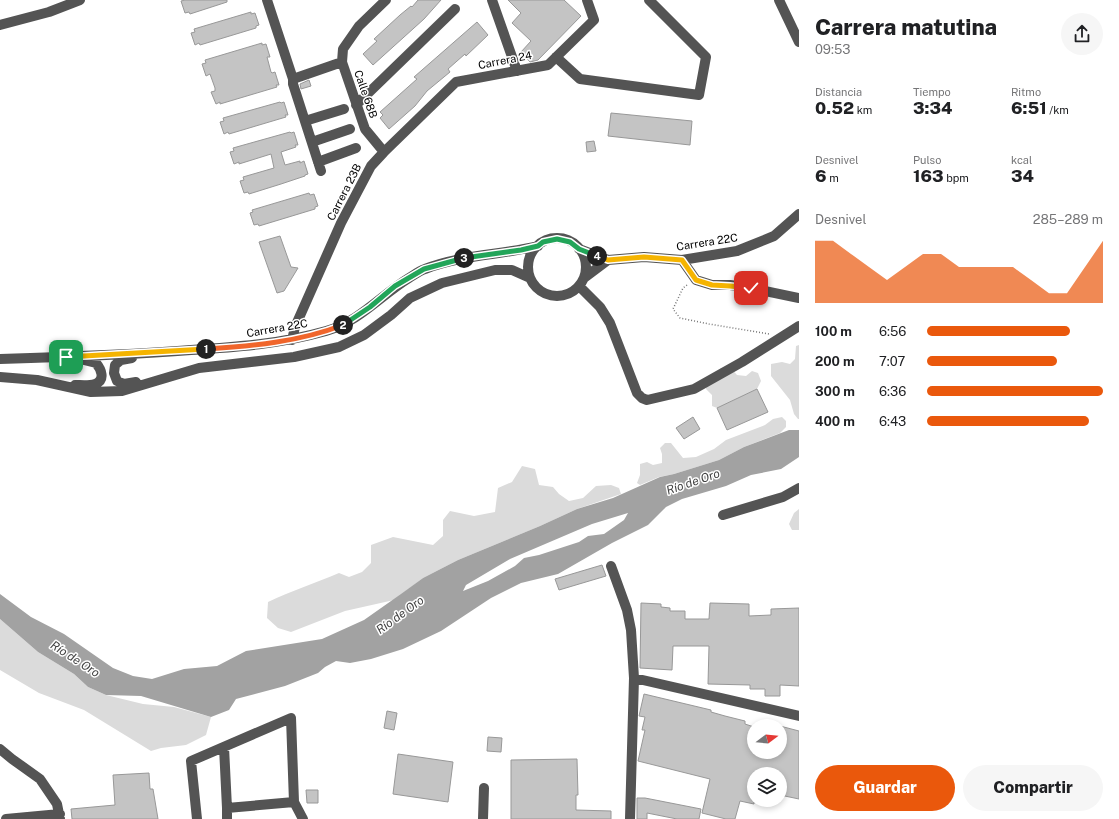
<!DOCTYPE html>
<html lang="es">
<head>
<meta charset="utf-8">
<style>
	:root { --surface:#fff; --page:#f6f6f6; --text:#202124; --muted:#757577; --accent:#ea580c }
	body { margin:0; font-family:"Public Sans",sans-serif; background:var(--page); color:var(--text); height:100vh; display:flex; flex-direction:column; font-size:15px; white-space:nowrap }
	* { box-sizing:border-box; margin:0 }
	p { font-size:13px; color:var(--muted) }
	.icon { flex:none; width:22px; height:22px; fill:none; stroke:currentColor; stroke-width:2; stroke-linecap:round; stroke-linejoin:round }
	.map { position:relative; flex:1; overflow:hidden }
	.panel { display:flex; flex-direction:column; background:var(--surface); width:320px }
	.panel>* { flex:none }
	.needle { width:26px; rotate:74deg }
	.buttons { position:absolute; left:747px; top:719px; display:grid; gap:8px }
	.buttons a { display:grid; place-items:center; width:40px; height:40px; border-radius:50%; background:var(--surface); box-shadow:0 2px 6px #0003; font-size:20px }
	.pin { position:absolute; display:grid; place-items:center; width:34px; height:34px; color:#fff; margin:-17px; border-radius:8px; box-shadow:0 2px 6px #0006 }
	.km { position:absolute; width:20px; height:20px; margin:-10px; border-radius:50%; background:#222; color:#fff; font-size:11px; line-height:20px; text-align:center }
	.round { display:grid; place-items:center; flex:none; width:42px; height:42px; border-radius:21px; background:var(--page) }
	.summary { display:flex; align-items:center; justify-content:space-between; height:68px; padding:0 16px }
	h1 { font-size:22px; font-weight:800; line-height:30px }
	.metrics { display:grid; grid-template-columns:repeat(3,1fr); gap:6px; height:68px; padding:4px 16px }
	.metrics div { display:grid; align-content:center }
	.metrics b { font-size:17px; font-weight:800 }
	.metrics small { font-size:11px; font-weight:400 }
	.metrics p { font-size:11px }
	.chart { height:112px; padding:8px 16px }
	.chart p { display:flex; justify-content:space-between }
	.chart svg { width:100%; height:72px; margin-top:4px; fill:var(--accent); opacity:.7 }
	.primary-button { display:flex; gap:8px; margin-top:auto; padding:8px 16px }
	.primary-button a { flex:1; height:46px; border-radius:24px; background:var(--accent); color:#fff; font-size:16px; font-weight:800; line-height:46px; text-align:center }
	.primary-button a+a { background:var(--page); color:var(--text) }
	ul { padding:0 16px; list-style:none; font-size:13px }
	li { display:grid; grid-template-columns:64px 48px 1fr; align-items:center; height:30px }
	li i { height:10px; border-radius:5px; background:var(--accent) }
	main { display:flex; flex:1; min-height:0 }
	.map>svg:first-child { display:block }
	.green { fill:#dbdbdb }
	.water { fill:#a2a2a2; fill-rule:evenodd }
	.building { fill:#c4c4c4; stroke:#989898 }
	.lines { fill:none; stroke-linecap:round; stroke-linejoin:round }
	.path { stroke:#767676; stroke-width:1.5; stroke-dasharray:1 2; stroke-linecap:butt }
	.minor { stroke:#545454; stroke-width:10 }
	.split-1-casing { stroke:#fff; stroke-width:8 }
	.split-2-casing { stroke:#fff; stroke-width:8 }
	.split-3-casing { stroke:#fff; stroke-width:8 }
	.split-4-casing { stroke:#fff; stroke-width:8 }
	.split-5-casing { stroke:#fff; stroke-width:8 }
	.split-1 { stroke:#f5b400; stroke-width:5 }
	.split-2 { stroke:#f0652b; stroke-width:5 }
	.split-3 { stroke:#22a559; stroke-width:5 }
	.split-4 { stroke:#22a559; stroke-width:5 }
	.split-5 { stroke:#f5b400; stroke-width:5 }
	.labels { text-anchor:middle; stroke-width:3; stroke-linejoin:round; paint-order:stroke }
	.street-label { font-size:11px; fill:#000; stroke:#fff }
	.water-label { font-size:12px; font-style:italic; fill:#434343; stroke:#fff }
</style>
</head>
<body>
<main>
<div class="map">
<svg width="799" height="819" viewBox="0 0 799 819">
	<rect width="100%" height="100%" fill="#fff"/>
	<path class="green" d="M799,345V419H798L794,414L790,400L771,376V364L782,362L790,364L795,359L796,346Z
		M730,367L737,375L746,376L752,371L758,373L761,381L757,389L717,408L712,406V395L706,389L707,380L721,368Z
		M782,417L786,421V427L780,433L744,447L719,460L674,474L659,477L640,485L637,483L640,475V464L647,462L653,465L662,463V454L660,448L665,443H671L683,458L696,457L714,449L726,440L765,425L773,419Z
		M522,466L535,469L539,485L553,487L559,494L569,501L583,498L596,486L611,485L619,488L621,494L577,509L540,526L458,560L423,578L394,600L345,611L291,632L278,628L267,618L268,602C291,591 315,583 339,573L349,577L362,572L371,563V545L393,537L433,545L443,536V520L450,511L474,516L495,512L498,488L512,482Z
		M799,509V530H792L789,524L794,513Z
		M0,619L38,652L74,674L88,687L106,695L143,704L174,707L211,717L206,735L186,745L161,748L151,751L84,710L39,693L0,670Z"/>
	<path class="water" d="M789,430H799V457L781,469L751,475L726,486L682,499L666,507L648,525L612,543L558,574L521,583L491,598L441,631L403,649L371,659L350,663L336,661L325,667L318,673L285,686L236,699L229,710L211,717L141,696L106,695L88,687L74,674L38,652L0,619V594L31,617L64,634L113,668L133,676L152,679L184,669L217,666L246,651L322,639L364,620L401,594L423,578L458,560L540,526L577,509L613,498L660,477L674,474L719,460L744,447ZM628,513L624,520L604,534L588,536L579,542L539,555L524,558L515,566L488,581L463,591L466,585L510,559L592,524Z"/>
	<path class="building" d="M185,0H227V2L190,14L189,12L185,13L181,1Z
		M418,0H441L424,19L373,65L363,54L377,41L374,39L400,15L411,6L412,7Z
		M508,0H564L581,16L538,60L530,62L521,52L531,41L512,23L521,13Z
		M251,12V14L255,13L259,25L256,26V28L200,45L199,43L195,45L191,33L195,32L194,29Z
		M477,22L488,35L466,56L465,54L448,69L450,72L427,91L415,106L389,129L380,118L383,115L380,112L417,79L414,77Z
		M262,43V45L266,44L270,57H267L271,72L272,73L275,72L279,85H276L277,87L220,104V102L216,104L211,92L215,91V88L210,74L206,76L202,64L206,63L205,60Z
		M309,80L311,86L301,89L300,84Z
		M280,102L281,103L284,102L288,115H285L286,117L229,134L228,132L224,134L220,122L224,121L223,118Z
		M611,113L692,121L690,145L608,136Z
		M290,132L291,133L294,132L298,145H295L296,147L281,152L285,165L300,161V163L304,161L308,174L305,175V176L281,184L249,194L248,192L244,193L240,181L244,180L243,177L274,168L271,154L239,164V162L234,164L230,152L234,151L233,148Z
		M594,141L596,151L587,152L586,142Z
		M309,193L310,195L314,194L318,206L315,207V209L259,226L258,224L254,225L250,213L253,212L252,210Z
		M280,236L291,267L298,268L284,291L277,293L259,242Z
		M757,389L768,412L727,430L717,408Z
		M693,417L700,429L684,439L676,428Z
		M602,565L606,576L559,590L555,579Z
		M641,603L661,604V607L670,608V611H685V619H709L710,603L749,604V616L771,615V609L799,608V686L780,685V696H765V689H750V685L708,684L709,646H673L672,670L640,668Z
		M644,694L711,710V712L725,716L745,721V724L754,727V752L772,757L774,752H780V726L799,731V799L780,795V774H754V804L740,801L735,819H726L702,813L710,779L638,761L645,730H642L645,717L639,716Z
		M387,711L397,713L394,730L384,728Z
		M488,737L502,738L501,752L487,751Z
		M398,754L453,762L448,802L393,794Z
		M577,759L578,795H576V810L611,811V819H511V760Z
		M149,773L150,789H153L158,819H72L71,809L115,805L113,775Z
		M306,790H318V803H307Z
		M637,798H645L701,809L699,819H677L647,813V819H637Z"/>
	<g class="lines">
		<path class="path" d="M687,285L683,288L673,309L680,318L709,324L769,334"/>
		<path class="minor" d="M267,0L293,79V84L321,171
			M492,0L517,71
			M779,0L799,42
			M0,25L49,12L80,0
			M556,57L580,79L699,95L706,57L649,0
			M293,79L342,62
			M356,105L455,9
			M305,121L344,109
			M312,142L350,129
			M384,152L365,129L342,62L343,49L359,26L386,0
			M318,162L356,148
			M528 267a29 29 0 1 1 58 0a29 29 0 1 1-58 0Z
			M579,249L608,260L644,257L682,260L737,251L774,236L799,214
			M682,260L696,280L712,285H730L751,288L799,298
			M584,278L608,260
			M579,286L600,307L610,323L637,393L642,398L647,400L694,389L742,362L799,326
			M292,340L295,327L341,223L371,166L384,152L456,82L548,65L594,20L587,0
			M132,358L121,360L115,365L114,373L117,381L124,384L136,382
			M0,359C64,357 127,355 191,350C238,347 280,344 326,331C359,322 381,295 409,278C414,275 419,271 425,269C461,255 500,255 538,246
			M0,377L37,380L91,392L122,391L199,368L294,357L339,347L364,335L391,315L410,298L442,283L495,270H512L530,278
			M75,385C81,385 89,386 95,384C106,380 101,369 96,363L84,360
			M723,515L783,497L799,488
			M611,566L627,610L631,630L634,678L630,819
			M634,678L799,716
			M224,747L227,808
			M0,749L12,759L40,779L57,804L60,819
			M6,819L60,814
			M197,819L191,761L291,718L294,802L303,819
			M227,819V808L294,802
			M483,819L484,788"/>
	</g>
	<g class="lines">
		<defs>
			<path id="split-1" d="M66,357L206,349"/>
			<path id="split-2" d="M206,349C252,346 299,342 343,325"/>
			<path id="split-3" d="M343,325L370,307L395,286L424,269L464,258"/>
			<path id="split-4" d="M464,258L521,250L538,246L543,242L557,239L570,242L579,249L597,256"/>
			<path id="split-5" d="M597,256L608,260L644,257L682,260L696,280L712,285L730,286L751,288"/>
		</defs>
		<use href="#split-1" class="split-1-casing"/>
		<use href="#split-2" class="split-2-casing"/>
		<use href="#split-3" class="split-3-casing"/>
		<use href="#split-4" class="split-4-casing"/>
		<use href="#split-5" class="split-5-casing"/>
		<use href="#split-1" class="split-1"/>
		<use href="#split-2" class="split-2"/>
		<use href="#split-3" class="split-3"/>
		<use href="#split-4" class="split-4"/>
		<use href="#split-5" class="split-5"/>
	</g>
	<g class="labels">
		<g class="street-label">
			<text transform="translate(505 60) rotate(-11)" y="4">Carrera 24</text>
			<text transform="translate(366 94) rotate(71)" y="4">Calle 68B</text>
			<text transform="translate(344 192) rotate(-63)" y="4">Carrera 23B</text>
			<text transform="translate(707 242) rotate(-9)" y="4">Carrera 22C</text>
			<text transform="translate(277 328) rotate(-10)" y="4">Carrera 22C</text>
		</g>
		<g class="water-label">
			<text transform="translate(693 482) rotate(-19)" y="4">Río de Oro</text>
			<text transform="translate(400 615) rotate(-36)" y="4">Río de Oro</text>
			<text transform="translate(75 659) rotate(33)" y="4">Río de Oro</text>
		</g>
	</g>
</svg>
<div class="buttons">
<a><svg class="needle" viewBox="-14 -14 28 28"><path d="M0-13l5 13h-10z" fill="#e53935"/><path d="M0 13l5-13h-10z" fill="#757577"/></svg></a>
<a><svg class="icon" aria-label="layers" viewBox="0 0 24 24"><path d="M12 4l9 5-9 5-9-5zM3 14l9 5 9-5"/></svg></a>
</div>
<div class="pin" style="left:66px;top:357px;background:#1e9e55"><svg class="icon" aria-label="arrive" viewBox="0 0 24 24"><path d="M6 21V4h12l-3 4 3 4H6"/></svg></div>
<div class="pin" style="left:751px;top:288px;background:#d93025"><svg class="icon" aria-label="check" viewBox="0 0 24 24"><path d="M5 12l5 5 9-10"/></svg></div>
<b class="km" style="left:206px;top:349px">1</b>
<b class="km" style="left:343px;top:325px">2</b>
<b class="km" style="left:464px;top:258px">3</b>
<b class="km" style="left:597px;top:256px">4</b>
</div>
<section class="panel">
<div class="summary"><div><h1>Carrera matutina</h1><p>09:53</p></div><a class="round"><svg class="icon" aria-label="share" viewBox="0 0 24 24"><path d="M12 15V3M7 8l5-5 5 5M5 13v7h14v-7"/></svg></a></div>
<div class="metrics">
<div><p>Distancia</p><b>0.52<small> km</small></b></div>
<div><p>Tiempo</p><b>3:34</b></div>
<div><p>Ritmo</p><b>6:51<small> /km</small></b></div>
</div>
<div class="metrics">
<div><p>Desnivel</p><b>6<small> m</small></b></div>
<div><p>Pulso</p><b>163<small> bpm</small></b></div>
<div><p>kcal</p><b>34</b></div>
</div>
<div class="chart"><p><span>Desnivel</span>285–289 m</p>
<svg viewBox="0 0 160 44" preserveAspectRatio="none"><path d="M0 44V6L10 6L20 14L30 22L40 30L50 22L60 14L70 14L80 22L90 22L100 22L110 22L120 30L130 38L140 38L150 22L160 6V44z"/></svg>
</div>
<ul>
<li><b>100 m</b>6:56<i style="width:81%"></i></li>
<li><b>200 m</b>7:07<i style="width:74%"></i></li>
<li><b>300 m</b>6:36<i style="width:100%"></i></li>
<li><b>400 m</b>6:43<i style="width:92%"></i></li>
</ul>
<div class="primary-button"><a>Guardar</a><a>Compartir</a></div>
</section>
</main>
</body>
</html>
